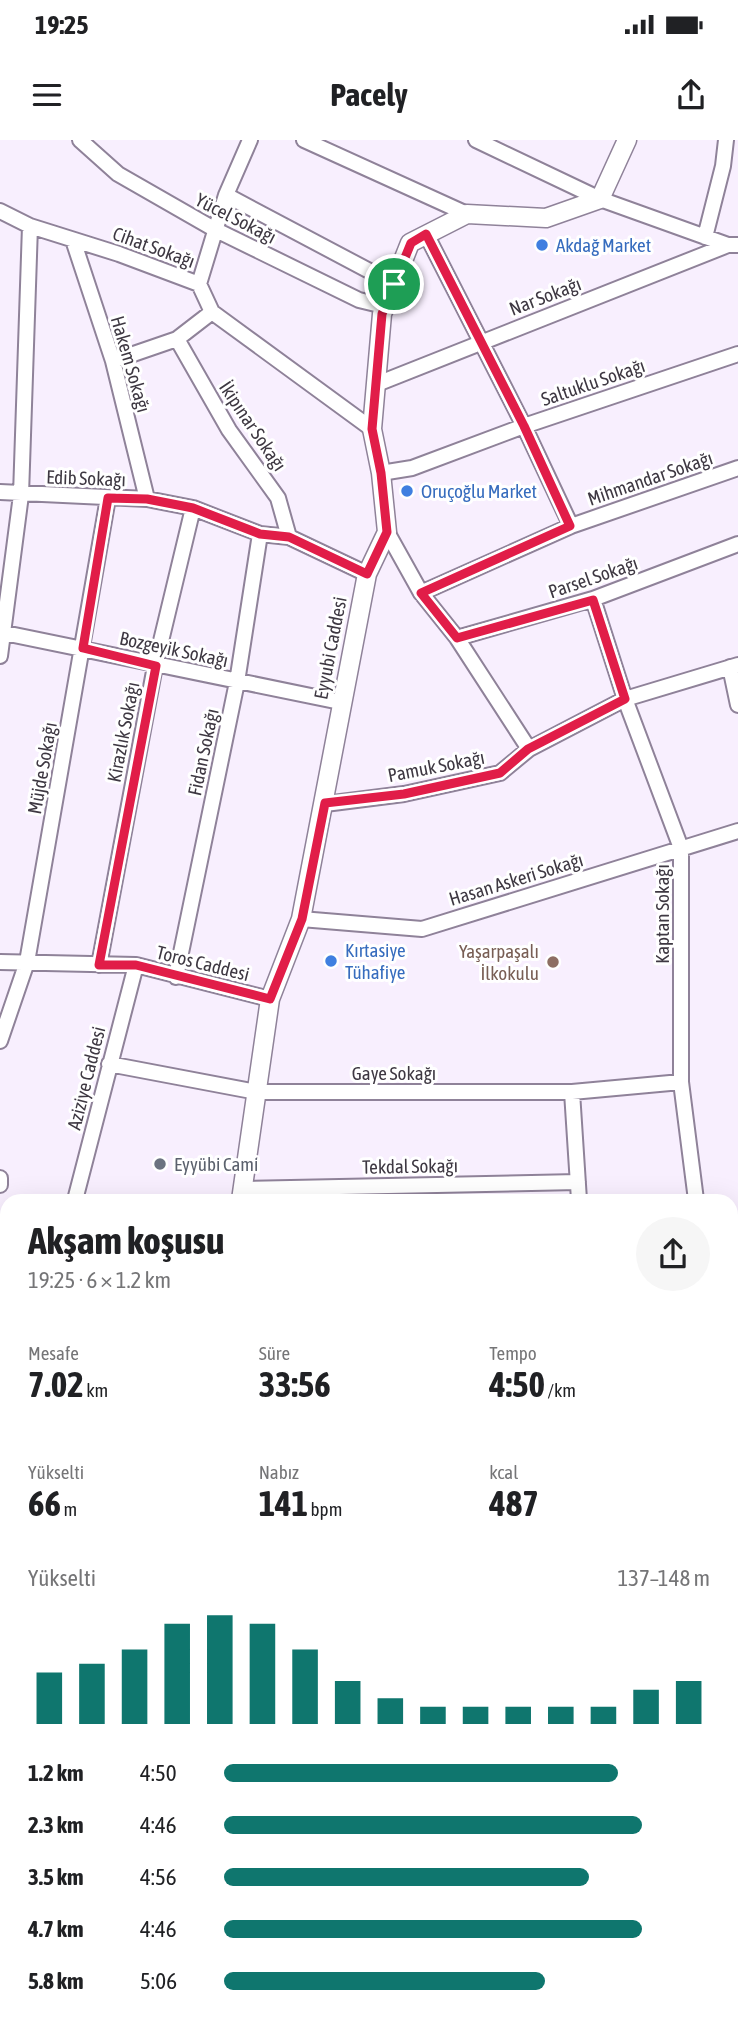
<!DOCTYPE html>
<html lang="tr">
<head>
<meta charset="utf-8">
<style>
	:root { --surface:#fff; --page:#f6f6f6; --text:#202124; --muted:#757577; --accent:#0f766e }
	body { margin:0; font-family:"Asap Condensed",sans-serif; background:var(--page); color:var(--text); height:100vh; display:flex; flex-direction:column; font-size:26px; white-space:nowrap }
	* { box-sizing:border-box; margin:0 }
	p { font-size:23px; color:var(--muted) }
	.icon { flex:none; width:38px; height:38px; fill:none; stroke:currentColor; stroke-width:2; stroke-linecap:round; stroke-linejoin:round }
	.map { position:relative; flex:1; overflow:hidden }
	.panel { position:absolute; left:0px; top:1054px; width:738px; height:830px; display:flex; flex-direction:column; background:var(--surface); border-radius:21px 21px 0 0; box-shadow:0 7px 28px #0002 }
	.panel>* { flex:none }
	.pin { position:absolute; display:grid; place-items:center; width:60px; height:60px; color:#fff; margin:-30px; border:4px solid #fff; border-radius:50%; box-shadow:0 2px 7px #0007 }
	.round { display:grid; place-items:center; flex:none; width:74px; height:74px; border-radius:37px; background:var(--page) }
	.head { display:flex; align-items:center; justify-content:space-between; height:119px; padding:0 28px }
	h1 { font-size:38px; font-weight:700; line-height:52px }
	.stats { display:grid; grid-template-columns:repeat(3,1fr); gap:10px; height:119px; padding:7px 28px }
	.stats div { display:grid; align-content:center }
	.stats b { font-size:35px; font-weight:700 }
	.stats small { font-size:19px; font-weight:400 }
	.stats p { font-size:19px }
	.chart { height:196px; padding:14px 28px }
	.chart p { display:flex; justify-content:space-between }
	.chart svg { width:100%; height:126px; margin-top:7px; stroke:var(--accent); stroke-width:6 }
	ul { padding:0 28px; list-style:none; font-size:23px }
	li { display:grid; grid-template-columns:112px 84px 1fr; align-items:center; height:52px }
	li i { height:18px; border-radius:9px; background:var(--accent) }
	.status { display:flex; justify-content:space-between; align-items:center; height:49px; padding:0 35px; background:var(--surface); direction:ltr }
	.status svg { height:19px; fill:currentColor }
	header { display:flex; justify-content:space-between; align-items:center; height:91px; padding:0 28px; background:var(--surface); font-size:32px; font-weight:700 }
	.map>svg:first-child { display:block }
	.green { fill:#abcaac }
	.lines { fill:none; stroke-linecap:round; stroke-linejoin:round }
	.minor-casing { stroke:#8f8299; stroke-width:18 }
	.tertiary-casing { stroke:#8f8299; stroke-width:21 }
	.minor { stroke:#fff; stroke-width:14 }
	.tertiary { stroke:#fff; stroke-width:18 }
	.route-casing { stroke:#fff; stroke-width:14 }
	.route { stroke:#e11d48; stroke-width:9 }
	.shop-dot { fill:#3f7fe0; stroke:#fff; stroke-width:2.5 }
	.education-dot { fill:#8d6e63; stroke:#fff; stroke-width:2.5 }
	.worship-dot { fill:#6b7280; stroke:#fff; stroke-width:2.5 }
	.labels { text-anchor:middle; stroke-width:6; stroke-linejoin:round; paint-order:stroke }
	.street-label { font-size:19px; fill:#3e3842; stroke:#fff }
	.shop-label { font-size:19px; fill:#366cbe; stroke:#fff; text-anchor:start }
	.education-label { font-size:19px; fill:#785e54; stroke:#fff; text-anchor:end }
	.worship-label { font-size:19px; fill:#5b616d; stroke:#fff; text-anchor:start }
</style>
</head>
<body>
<div class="status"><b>19:25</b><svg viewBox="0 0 49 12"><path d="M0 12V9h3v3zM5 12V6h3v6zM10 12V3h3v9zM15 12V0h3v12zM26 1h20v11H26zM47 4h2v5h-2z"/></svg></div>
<header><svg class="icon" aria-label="menu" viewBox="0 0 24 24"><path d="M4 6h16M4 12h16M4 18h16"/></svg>Pacely<svg class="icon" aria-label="share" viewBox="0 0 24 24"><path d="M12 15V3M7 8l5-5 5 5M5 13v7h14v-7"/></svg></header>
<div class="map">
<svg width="738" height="1883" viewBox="0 0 738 1883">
	<rect width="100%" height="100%" fill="#f8effe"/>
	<path class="green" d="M732,1653L738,1654V1822L732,1819Z"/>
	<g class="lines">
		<defs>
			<path id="minor" d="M80,0L118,34L214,89L359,160L388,167
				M304,0L467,74
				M476,0L600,59L728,105H738
				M226,55L394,144
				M0,71L30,86L119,114L199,144L212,172L372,289
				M426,94L524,286L571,386
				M705,97L723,26L726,0
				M73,100L113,221L147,359
				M199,144L226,55L250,0
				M177,199L229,290L278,358L289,397
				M113,221L177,199L212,172
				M377,244L728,105
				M381,333L412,328L524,286L738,214
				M0,352L147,359L193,368L260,394L289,397L367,434
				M387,392L421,453L457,498L529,609
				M421,453L571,386L738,328
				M593,459L625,559L681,708V942L696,1060
				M0,492L340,562
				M457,498L593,459L738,404
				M0,516L21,355L30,86
				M730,527L738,565
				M325,664L404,654L500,633L529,609L625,559L738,525
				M301,779L422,789L738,691
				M0,822L136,825L270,859
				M99,825L155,526L193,368
				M176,837L237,542L260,394
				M0,901L27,822L108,358
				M109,924L257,952H572L681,942
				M572,952L579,1060
				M0,1038V1045
				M243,1049L578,1042
				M75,1060L136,825
				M0,1359L7,1331
				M732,1439H738
				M732,1545H738
				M732,1646L738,1647
				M0,1731L7,1730
				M16,1876L20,1883
				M549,1876L550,1883
				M644,1876L646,1883
				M669,1876L685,1883
				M82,1883L123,1876"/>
			<path id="tertiary" d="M241,1060L270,859L301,779L367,434L387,392L381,333L372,289L382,174L410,103L467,74L546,78L600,59L627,0
				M0,1612L7,1622
				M732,1837L738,1841
				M392,1876L396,1883
				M8,1883L9,1876"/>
		</defs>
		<use href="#minor" class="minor-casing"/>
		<use href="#tertiary" class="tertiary-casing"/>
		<use href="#minor" class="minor"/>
		<use href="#tertiary" class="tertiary"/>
	</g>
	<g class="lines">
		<defs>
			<path id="route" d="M426,94L524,286L570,386L421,453L457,498L593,460L625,559L528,609L500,633L404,654L325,663L302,779L270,859L136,825H99L156,526L83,508L108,358L147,359L193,368L260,394L289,397L367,434L387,392L381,333L372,289L382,174L411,103Z"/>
		</defs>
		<use href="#route" class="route-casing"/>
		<use href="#route" class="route"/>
	</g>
	<g class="shop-dot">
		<circle cx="542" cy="105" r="7"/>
		<circle cx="407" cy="351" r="7"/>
		<circle cx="331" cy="821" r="7"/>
	</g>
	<circle class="education-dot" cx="553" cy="822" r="7"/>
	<circle class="worship-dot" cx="160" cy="1024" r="7"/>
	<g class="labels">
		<g class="street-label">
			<text transform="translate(236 78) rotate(27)" y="7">Yücel Sokağı</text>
			<text transform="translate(154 107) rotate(20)" y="7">Cihat Sokağı</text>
			<text transform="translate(545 156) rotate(-21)" y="7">Nar Sokağı</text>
			<text transform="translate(131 224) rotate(74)" y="7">Hakem Sokağı</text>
			<text transform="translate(593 242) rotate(-19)" y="7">Saltuklu Sokağı</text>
			<text transform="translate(253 286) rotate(56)" y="7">İkipınar Sokağı</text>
			<text transform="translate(86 338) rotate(2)" y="7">Edib Sokağı</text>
			<text transform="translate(650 338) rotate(-19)" y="7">Mihmandar Sokağı</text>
			<text transform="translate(593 437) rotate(-19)" y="7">Parsel Sokağı</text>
			<text transform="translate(330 508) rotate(-79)" y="7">Eyyubi Caddesi</text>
			<text transform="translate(174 509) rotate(12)" y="7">Bozgeyik Sokağı</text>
			<text transform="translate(123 592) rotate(-79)" y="7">Kirazlık Sokağı</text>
			<text transform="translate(203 612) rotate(-78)" y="7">Fidan Sokağı</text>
			<text transform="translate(436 626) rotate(-11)" y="7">Pamuk Sokağı</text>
			<text transform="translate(42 628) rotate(-80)" y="7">Müjde Sokağı</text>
			<text transform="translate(516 739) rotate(-17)" y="7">Hasan Askeri Sokağı</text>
			<text transform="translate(662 774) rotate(-90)" y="7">Kaptan Sokağı</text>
			<text transform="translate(203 823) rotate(14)" y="7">Toros Caddesi</text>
			<text x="394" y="940">Gaye Sokağı</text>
			<text transform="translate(86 938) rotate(-76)" y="7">Aziziye Caddesi</text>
			<text transform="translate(410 1026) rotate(-1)" y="7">Tekdal Sokağı</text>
		</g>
		<g class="shop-label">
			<text x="556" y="112">Akdağ Market</text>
			<text x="421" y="358">Oruçoğlu Market</text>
			<text x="345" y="817">Kırtasiye<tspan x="345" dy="22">Tühafiye</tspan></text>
		</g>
		<g class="education-label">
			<text x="539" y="818">Yaşarpaşalı<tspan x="539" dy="22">İlkokulu</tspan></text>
		</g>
		<g class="worship-label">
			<text x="174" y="1031">Eyyübi Cami</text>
		</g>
	</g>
</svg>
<div class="pin" style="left:394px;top:144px;background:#1e9e55"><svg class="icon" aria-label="arrive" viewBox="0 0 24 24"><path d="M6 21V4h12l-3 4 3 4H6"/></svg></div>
<section class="panel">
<div class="head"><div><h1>Akşam koşusu</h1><p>19:25 · 6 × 1.2 km</p></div><a class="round"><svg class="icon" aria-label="share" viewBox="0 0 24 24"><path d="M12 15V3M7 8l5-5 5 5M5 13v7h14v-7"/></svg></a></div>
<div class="stats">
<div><p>Mesafe</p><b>7.02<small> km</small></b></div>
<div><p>Süre</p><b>33:56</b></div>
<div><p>Tempo</p><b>4:50<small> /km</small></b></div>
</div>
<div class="stats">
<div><p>Yükselti</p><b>66<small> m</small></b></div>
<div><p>Nabız</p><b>141<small> bpm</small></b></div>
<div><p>kcal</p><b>487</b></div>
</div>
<div class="chart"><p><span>Yükselti</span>137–148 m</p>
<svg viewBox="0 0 160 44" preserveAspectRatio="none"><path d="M5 44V26M15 44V23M25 44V18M35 44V9M45 44V6M55 44V9M65 44V18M75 44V29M85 44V35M95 44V38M105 44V38M115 44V38M125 44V38M135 44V38M145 44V32M155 44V29"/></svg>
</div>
<ul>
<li><b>1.2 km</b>4:50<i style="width:81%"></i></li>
<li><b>2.3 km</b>4:46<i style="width:86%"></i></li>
<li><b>3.5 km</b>4:56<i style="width:75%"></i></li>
<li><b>4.7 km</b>4:46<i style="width:86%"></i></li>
<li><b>5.8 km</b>5:06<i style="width:66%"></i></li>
</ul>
</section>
</div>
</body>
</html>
